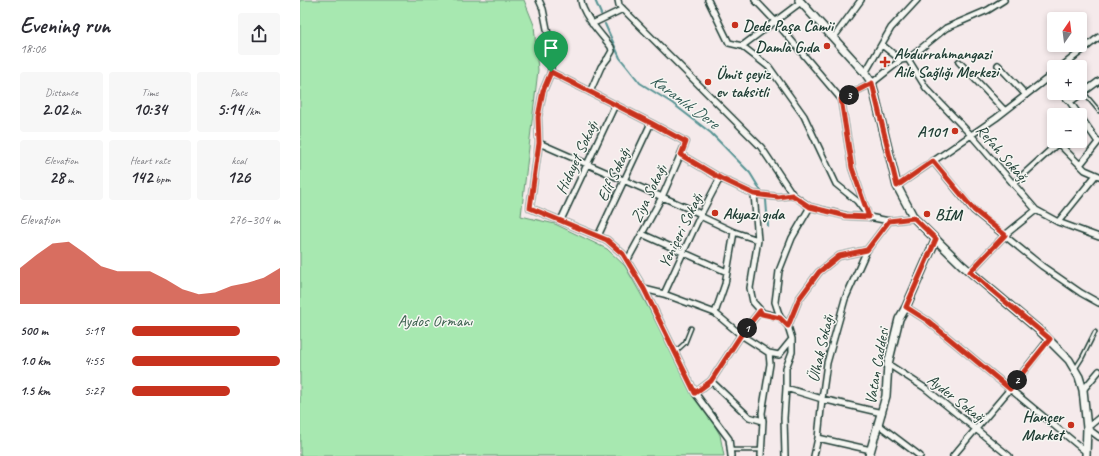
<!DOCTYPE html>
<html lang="en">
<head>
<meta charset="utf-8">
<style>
	:root { --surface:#fff; --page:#f7f7f7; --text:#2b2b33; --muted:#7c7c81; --accent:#c8321e }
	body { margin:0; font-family:Caveat,sans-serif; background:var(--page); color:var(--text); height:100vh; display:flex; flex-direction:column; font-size:15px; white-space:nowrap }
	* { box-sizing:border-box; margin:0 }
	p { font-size:13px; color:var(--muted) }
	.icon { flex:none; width:22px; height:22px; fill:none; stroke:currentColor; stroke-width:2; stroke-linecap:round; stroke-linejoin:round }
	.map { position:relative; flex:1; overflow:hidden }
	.sheet { display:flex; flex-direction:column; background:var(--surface); width:300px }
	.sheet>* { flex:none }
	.needle { width:26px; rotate:14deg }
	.fabs { position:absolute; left:747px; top:12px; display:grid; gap:8px }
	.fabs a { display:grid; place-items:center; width:40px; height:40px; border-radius:4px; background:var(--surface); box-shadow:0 2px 6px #0003; font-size:20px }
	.pin { position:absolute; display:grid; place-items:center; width:34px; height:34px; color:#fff; margin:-41px -17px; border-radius:50% 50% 50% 0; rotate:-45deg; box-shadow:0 0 4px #0007 }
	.pin .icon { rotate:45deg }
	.km { position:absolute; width:20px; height:20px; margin:-10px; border-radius:50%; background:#222; color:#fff; font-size:11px; line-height:20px; text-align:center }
	.round { display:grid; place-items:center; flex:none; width:42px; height:42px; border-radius:4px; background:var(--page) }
	.overview { display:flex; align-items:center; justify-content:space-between; height:68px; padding:0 20px }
	h1 { font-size:22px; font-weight:700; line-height:30px }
	.figures { display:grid; grid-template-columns:repeat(3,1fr); gap:6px; height:68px; padding:4px 20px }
	.figures div { display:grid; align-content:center; border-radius:4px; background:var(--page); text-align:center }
	.figures b { font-size:17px; font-weight:700 }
	.figures small { font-size:11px; font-weight:400 }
	.figures p { font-size:11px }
	.chart { height:112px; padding:8px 20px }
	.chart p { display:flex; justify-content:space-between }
	.chart svg { width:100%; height:72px; margin-top:4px; fill:var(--accent); opacity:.7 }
	ul { padding:0 20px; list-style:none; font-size:13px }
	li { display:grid; grid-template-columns:64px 48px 1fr; align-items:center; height:30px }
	li i { height:10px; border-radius:5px; background:var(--accent) }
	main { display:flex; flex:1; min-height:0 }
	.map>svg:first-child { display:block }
	.green { fill:#a7e8b0; stroke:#639272 }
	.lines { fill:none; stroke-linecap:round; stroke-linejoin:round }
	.stream { stroke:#569393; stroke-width:2 }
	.service-casing { stroke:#1f3d34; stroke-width:5.5 }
	.minor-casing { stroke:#1f3d34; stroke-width:8 }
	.tertiary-casing { stroke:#1f3d34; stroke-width:10 }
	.service { stroke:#f6f6f2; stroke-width:2.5 }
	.minor { stroke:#f6f6f2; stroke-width:5 }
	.tertiary { stroke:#f6f6f2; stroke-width:7 }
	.route-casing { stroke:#fff; stroke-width:8 }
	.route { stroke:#c8321e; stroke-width:5 }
	.poi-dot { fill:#c8321e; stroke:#f6f6f2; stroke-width:1.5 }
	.labels { text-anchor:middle; stroke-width:3; stroke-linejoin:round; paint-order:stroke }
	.poi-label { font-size:16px; font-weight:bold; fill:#1f3d34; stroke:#f6f6f2; text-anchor:start }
	.street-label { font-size:16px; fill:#1f3d34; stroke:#f6f6f2 }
	.park-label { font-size:16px; fill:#3a5f4d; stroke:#f6f6f2 }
	.water-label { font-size:17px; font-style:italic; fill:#315a54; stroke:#f6f6f2 }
</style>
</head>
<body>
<main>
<section class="sheet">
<div class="overview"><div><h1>Evening run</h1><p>18:06</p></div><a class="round"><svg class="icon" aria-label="share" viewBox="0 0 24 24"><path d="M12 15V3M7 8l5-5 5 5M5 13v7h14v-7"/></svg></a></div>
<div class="figures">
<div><p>Distance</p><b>2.02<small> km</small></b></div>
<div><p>Time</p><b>10:34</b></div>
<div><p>Pace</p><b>5:14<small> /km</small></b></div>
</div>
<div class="figures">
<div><p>Elevation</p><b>28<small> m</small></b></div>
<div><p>Heart rate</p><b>142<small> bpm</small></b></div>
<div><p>kcal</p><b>126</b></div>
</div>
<div class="chart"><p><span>Elevation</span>276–304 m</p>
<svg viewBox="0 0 160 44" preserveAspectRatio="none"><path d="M0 44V22L10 14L20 7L30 6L40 13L50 21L60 24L70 24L80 24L90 29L100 35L110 38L120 37L130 33L140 31L150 28L160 22V44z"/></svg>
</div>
<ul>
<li><b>500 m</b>5:19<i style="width:73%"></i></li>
<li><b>1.0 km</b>4:55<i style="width:100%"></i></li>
<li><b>1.5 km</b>5:27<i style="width:66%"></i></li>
</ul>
</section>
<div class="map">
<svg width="799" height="456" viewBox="0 0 799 456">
	<rect width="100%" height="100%" fill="#f5eaeb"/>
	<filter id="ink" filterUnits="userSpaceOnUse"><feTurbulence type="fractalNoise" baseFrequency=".025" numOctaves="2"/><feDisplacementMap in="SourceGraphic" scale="8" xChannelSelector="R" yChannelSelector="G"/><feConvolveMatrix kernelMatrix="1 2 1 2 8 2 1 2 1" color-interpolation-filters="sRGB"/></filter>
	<g filter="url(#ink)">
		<path class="green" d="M0,0H224L234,25L238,70L221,216L255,224L307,249L325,266L420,435L424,456H0Z"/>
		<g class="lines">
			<path class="stream" d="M295,0L301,14
				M305,24L320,58L340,83L372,103L411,133L450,173L461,191
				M466,200L468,226"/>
			<defs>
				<path id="service" d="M784,93L799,111
					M375,352L385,343L391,328
					M775,369L782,358L795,332
					M431,450H461"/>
				<path id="minor" d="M239,0L243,9L251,49V72L243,91L238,117L239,143L230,208L307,240L323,254L344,289L395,393L429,439L431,456
					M281,0C282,15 302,35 311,47L312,51L308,58L301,67L290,92
					M318,0L319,5L461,147L493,195L510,207
					M408,0L429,43L442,46L469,67L504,116L536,184L557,201L569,217
					M455,0L475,21L541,99L552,168L567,212
					M292,24L323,9
					M534,37L561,0
					M582,45L601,60
					M442,46L501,2
					M608,59L626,88L671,135L736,210L758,222L799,237
					M659,62L705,111
					M698,65L726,95
					M761,67L799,37
					M251,72L351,123L386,142L362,197L327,261
					M565,73L591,28L617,0
					M747,78L754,86
					M761,93L770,102L779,115
					M541,99L572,83L601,60L608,59L646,28L688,10L704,0
					M770,102L799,81
					M780,116L798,142
					M239,143L401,214
					M381,155L420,178L454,194L458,240L450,288L453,302L463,313L480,317
					M633,161L674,211L742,266L781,293L799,303
					M780,165L799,141
					M713,184L758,143L785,170L799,176
					M597,186L696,118L754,73
					M454,194L478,197L493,195
					M400,216L434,232L458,240
					M261,220L315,105
					M758,222L796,175
					M342,234L427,272
					M298,236L351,123
					M670,272L705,235L736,210
					M344,289L364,294L415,313L441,335L469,353
					M364,294L400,216L420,178
					M606,307L628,321L785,451
					M415,313L425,284L434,232
					M488,326L499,299L519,272L539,256L567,250L589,221
					M588,364L625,388L709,456
					M411,381L449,417L463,421
					M486,388L522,399L582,413
					M783,390L799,371
					M395,393L411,381L441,335L460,311
					M799,418L787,428L799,437
					M579,425L620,456
					M518,438L571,450
					M461,456L463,421L462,413L470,364L469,353L479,355L492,339L488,326L480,317L475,302L479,271L492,238L510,207L547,216L569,217L589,221L614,218
					M485,456L484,418L486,388V368L492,352V339
					M514,456L518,438L522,399L527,363L545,299L567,250
					M653,456L710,389L749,339"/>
				<path id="tertiary" d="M499,0L565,73L572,83L597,186L614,218L662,265L740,331L769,360L779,377L783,390L787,428L786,456
					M569,456L586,396L588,364L599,319L606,307L636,239"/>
			</defs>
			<use href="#service" class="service-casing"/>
			<use href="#minor" class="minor-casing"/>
			<use href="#tertiary" class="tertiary-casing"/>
			<use href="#service" class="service"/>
			<use href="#minor" class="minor"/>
			<use href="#tertiary" class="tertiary"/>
		</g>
	</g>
	<g class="lines" filter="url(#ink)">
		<defs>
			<path id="route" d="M251,72L351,123L386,142L381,155L420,178L454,194L478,197L492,195L510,207L546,216L569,217L552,168L541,99L572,83L597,186L633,161L674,210L705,235L670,272L750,339L710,389L628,321L606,307L636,239L614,218L589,221L567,250L539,256L519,272L499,299L488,326L480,318L462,314L460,311L441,335L411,381L395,393L344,289L323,254L307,240L230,208L239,143L238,117L243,91Z"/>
		</defs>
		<use href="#route" class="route-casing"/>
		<use href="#route" class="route"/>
	</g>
	<g class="poi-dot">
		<circle cx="435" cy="25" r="4"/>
		<circle cx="527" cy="46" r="4"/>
		<path d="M583 56h4v4h4v4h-4v4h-4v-4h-4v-4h4z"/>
		<circle cx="408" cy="82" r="4"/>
		<circle cx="655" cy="131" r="4"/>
		<circle cx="415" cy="213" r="4"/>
		<circle cx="627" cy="214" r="4"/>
		<circle cx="771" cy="425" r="4"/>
	</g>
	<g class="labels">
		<g class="poi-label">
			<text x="443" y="31">Dede Paşa Camii</text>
			<text x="519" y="52" text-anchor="end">Damla Gıda</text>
			<text x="594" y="59">Abdurrahmangazi<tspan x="594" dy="18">Aile Sağlığı Merkezi</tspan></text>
			<text x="416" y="79">Ümit çeyiz<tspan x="416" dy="18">ev taksitli</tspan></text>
			<text x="647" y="137" text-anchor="end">A101</text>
			<text x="423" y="219">Akyazı gıda</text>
			<text x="635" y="220">BİM</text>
			<text x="763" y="422" text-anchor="end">Hançer<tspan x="763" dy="18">Market</tspan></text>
		</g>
		<g class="street-label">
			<text transform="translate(703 153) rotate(49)" y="6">Refah Sokağı</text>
			<text transform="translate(276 157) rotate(-65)" y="6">Hidayet Sokağı</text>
			<text transform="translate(313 174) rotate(-65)" y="6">Elif Sokağı</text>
			<text transform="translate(348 193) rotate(-64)" y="6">Ziya Sokağı</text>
			<text transform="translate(380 230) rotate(-64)" y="6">Yeniçeri Sokağı</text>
			<text transform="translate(520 348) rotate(-77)" y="6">Ülhak Sokağı</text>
			<text transform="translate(576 366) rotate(-80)" y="6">Vatan Caddesi</text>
			<text transform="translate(657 398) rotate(38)" y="6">Ayder Sokağı</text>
		</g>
		<g class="park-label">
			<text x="135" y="326">Aydos Ormanı</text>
		</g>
		<g class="water-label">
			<text transform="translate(385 101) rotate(36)" y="6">Karanlık Dere</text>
		</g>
	</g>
</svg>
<div class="fabs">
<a><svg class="needle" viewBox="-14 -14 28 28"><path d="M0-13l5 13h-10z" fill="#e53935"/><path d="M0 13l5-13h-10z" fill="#7c7c81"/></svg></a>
<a>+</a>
<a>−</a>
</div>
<div class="pin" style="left:251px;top:72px;background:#1e9e55"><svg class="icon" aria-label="arrive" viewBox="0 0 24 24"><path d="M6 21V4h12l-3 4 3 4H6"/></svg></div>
<b class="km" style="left:447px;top:328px">1</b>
<b class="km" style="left:717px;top:380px">2</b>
<b class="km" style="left:549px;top:95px">3</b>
</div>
</main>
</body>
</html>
